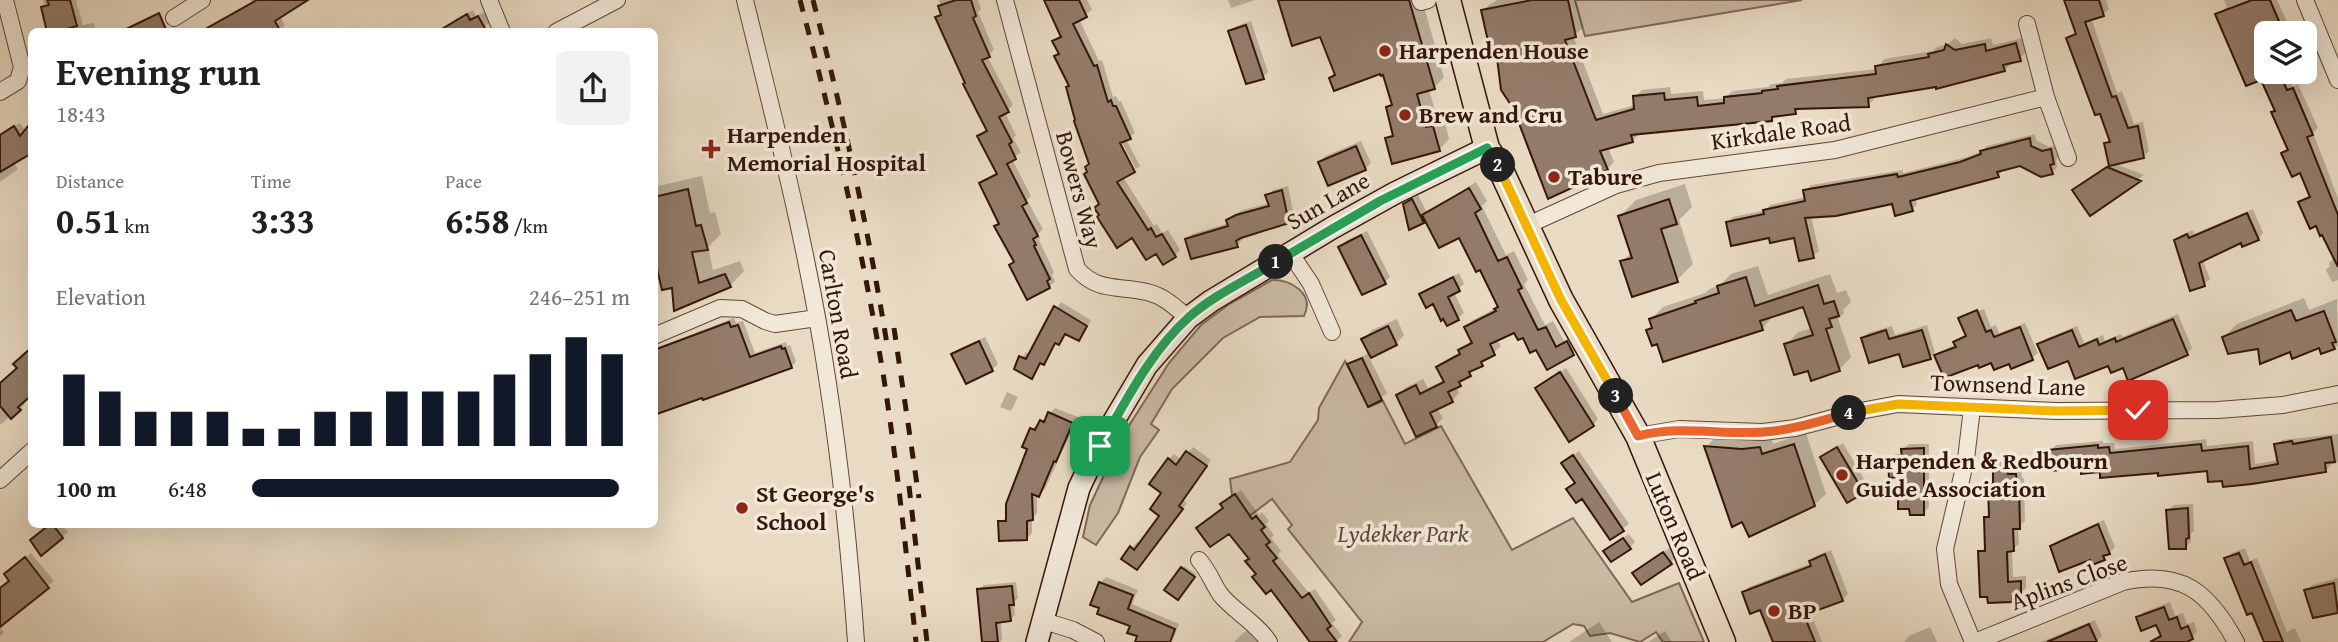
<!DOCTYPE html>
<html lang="en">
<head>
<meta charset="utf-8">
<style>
	:root { --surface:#fff; --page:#f2f2f2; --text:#202124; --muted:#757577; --accent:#111827 }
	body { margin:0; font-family:"Gentium Book Plus",serif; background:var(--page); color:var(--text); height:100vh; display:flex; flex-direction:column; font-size:26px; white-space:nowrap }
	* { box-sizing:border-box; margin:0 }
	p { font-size:23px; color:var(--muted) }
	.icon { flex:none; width:38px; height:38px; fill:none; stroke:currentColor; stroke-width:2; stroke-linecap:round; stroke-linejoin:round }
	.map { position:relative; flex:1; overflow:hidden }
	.panel { position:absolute; left:28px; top:28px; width:630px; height:500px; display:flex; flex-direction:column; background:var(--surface); border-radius:10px; box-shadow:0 7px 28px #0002 }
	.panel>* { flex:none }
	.controls { position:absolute; left:2254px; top:21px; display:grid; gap:14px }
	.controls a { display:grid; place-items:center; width:63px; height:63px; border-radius:10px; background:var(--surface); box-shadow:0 7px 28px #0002; font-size:35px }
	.pin { position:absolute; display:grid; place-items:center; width:60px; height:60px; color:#fff; margin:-30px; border-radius:14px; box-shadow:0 4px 10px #0006 }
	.km { position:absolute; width:35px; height:35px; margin:-18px; border-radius:50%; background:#222; color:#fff; font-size:19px; line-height:35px; text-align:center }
	.round { display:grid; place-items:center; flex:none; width:74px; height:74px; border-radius:10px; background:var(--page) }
	.head { display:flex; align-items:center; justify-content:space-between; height:119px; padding:0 28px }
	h1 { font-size:38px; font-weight:700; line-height:52px }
	.metrics { display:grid; grid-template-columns:repeat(3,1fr); gap:10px; height:119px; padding:7px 28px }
	.metrics div { display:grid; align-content:center }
	.metrics b { font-size:35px; font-weight:700 }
	.metrics small { font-size:19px; font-weight:400 }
	.metrics p { font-size:19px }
	.chart { height:196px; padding:14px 28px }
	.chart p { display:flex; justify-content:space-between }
	.chart svg { width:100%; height:126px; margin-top:7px; stroke:var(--accent); stroke-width:6 }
	ul { padding:0 28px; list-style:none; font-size:23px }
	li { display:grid; grid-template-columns:112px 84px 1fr; align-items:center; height:52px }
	li i { height:18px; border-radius:9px; background:var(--accent) }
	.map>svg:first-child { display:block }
	.green { fill:#cabaa4; stroke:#806857; stroke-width:2 }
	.shadow { fill:#0003 }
	.building { fill:#937c6a; stroke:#35160a; stroke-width:2 }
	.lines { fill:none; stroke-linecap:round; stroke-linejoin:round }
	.street-casing { stroke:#624738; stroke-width:18 }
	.secondary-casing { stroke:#35160a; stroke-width:24 }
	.primary-casing { stroke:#35160a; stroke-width:27 }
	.street { stroke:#f1e8d8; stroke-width:16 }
	.secondary { stroke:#f1e8d8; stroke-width:21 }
	.primary { stroke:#e9dbc3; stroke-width:24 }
	.rail { stroke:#35160a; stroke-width:5; stroke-dasharray:12 12; stroke-linecap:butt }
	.split-1-casing { stroke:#fff; stroke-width:14 }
	.split-2-casing { stroke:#fff; stroke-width:14 }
	.split-3-casing { stroke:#fff; stroke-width:14 }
	.split-4-casing { stroke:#fff; stroke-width:14 }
	.split-5-casing { stroke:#fff; stroke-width:14 }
	.split-1 { stroke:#22a559; stroke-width:9 }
	.split-2 { stroke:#22a559; stroke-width:9 }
	.split-3 { stroke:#f5b400; stroke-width:9 }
	.split-4 { stroke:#f0652b; stroke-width:9 }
	.split-5 { stroke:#f5b400; stroke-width:9 }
	.poi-dot { fill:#8f2418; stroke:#f1e8d8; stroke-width:2.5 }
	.labels { text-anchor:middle; stroke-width:7; stroke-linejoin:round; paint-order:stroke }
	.poi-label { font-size:24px; font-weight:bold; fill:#35160a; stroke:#f1e8d8; text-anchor:start }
	.street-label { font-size:24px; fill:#35160a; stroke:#f1e8d8 }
	.park-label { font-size:24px; font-style:italic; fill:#624738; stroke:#f1e8d8 }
</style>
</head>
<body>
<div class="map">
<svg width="2338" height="642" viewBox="0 0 2338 642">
	<rect width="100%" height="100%" fill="#e9dbc3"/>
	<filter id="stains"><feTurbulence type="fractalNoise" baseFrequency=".00286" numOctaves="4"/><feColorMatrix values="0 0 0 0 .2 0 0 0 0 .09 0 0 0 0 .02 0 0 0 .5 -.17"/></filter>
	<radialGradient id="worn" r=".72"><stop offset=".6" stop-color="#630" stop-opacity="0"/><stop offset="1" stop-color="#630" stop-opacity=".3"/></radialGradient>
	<path class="green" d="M1575,0H1802L1585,36Z
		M1272,280C1291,279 1315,294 1304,316L1260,317L1223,338L1172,389L1151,424L1159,430L1140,457L1118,513L1096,545L1083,537L1090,505L1123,435L1169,363L1201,325L1228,305Z
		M1345,361L1369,407L1383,401L1405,444L1441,426L1512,550L1573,518L1632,602L1679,583L1704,642H1663L1656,632L1640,642L1610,633L1590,636L1584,626L1573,624L1543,642H1349L1362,622L1288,529L1292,525L1272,499L1248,517L1232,495L1230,479L1290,462L1318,420L1319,408Z"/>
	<path class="shadow" d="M43,0H76L83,25L94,23L96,32H48L43,8L45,6Z
		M250,0H306L280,16L285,25L281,29L272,12L201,32L252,2Z
		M939,0H978L981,9L978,12L994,50L987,56L1013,105L1005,113L1016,135L1013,138L1021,152L1012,159L1031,196L1027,200L1043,229L1038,234L1040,238L1039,240L1054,272L1052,275L1055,281L1049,287L1015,261L996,226L1000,222L981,184L998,173L979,136L988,129L937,18L943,12Z
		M1046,0H1087L1092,10L1079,19L1099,61L1102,60L1113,97L1116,96L1119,102L1121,101L1135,133L1126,139L1140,166L1136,169L1118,135L1123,177L1154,226L1157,224L1162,233L1168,230L1180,250L1175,256L1157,252L1133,236L1101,203L1089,171L1091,163L1070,85L1056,56L1060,53L1055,41L1062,35Z
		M1228,0H1255L1231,8Z
		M1280,0H1422L1444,77L1434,88L1429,89L1437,118L1443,116L1449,139L1439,150L1387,139L1394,132L1387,108L1393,102L1385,73L1381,72L1331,78L1336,73L1321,35Z
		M1497,0H1576L1583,28L1573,36L1603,114L1635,105V97L1642,90L1670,87L1671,94L1703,91L1704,100L1726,98L1732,91L1768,87L1771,84L1782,83L1786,79L1877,69L1884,59L1933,51L1937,47L1948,44L1955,38L1962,44L1991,38L1993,45L2023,38L2027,52L2004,70L1937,85L1875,95V98L1868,105L1801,107L1795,113L1776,115L1772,119L1639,134L1632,141L1608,147L1614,162L1607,169L1579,180L1573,186L1498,56L1482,10Z
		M2066,0H2106L2109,9L2103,14L2091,18L2117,93L2122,91L2134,124L2143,122L2149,151L2143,157L2113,163L2144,175L2090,213L2080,185L2111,164L2106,143L2111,139L2068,38L2076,32Z
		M2224,0H2277L2291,31L2289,33H2266V72H2287L2293,86L2298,84L2318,128L2313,133L2338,198V280L2332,282L2326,270L2330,266L2329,263L2335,257L2316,224L2300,203L2311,195L2301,171L2283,153L2289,148L2276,110L2262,77L2217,14L2227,7Z
		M473,10L476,16L484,12L490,22L484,27L439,32Z
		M1251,21L1268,72L1263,77L1230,31L1236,26Z
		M20,123L26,132L13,162L18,169L0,182V135Z
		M2035,134L2036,140L2049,147L2056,145L2059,157L2056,160L2057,167L2052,173L2020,164L2003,170L1998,176L1915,198L1917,204L1912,210L1893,202L1811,216L1819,251L1813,256L1796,236H1770L1728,222L1733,217L1766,210L1770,205L1806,197L1805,191L1811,185L1903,170V173L1967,157L1982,151L1987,146Z
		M1361,141L1371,163L1365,169L1320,162L1325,156Z
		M702,176L710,213L715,212L721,234L708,247L713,270L740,261L744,271L730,286H674L654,254V187Z
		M1476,182L1487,201L1482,206L1506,255L1514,251L1528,280L1524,284L1545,325L1553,321L1564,341L1574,335L1580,346L1573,353L1536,348L1524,335L1515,330L1497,339L1501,346L1456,386L1459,393L1452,401L1437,408L1443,418L1436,425L1398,395L1405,388L1423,379L1428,388L1444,380L1438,368L1446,360L1461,352L1460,350L1472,340L1466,327L1473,320L1500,306L1481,268L1460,236L1425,218L1422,221L1404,204L1418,195L1427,213Z
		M1685,184L1692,207L1679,220L1693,264L1677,280L1633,294L1622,262L1632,252L1620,216L1636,200Z
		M1288,186L1294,216L1288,222L1242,236L1243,239L1237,245L1192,257L1187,239L1192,234L1229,223L1234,215L1243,210L1270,203L1267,196L1273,190Z
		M2253,209L2263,233L2258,239L2242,241L2204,258V263L2210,279L2204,284L2176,240L2181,235L2193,230L2194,234Z
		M1367,231L1390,277L1385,282L1340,247L1346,241Z
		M1758,266L1768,295L1830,274L1837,293L1846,290L1851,302L1843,310L1844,313L1838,319L1851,357L1839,370L1809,368L1786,345L1798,332L1812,328L1804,305L1774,315L1762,329L1658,342L1648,330L1653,326L1651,319L1663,307L1705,293L1710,289L1720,285L1731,274Z
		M1459,273L1464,284L1454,292L1464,313L1458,318L1421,294L1427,289Z
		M2304,298L2309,310L2337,299L2338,346L2322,352L2320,346L2291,350L2259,348L2224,337L2237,324Z
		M1061,302L1091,320L1084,334L1079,339L1067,333L1059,343L1056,342L1048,358L1042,362L1032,377L1016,368L1026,352L1030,354Z
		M1984,309L1991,327L1996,325L1999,333L2025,323L2038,353L2032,358L2012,366L2010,361L1979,363L1945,376L1935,352L1930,357L1900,352L1863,338L1868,333L1892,326L1895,335L1927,325L1936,356L1941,351L1956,344V342L1961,337L1967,334L1960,318L1964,314V317Z
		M2178,314L2192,348L2187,354L2124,366L2069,358L2040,344L2045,339L2077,326L2084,343L2103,335L2105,341L2121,334L2122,337Z
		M734,318L736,323L743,321L755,353L786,342L787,346L790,345L796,362L791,367L654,413V349Z
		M1397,319L1404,335L1396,344L1369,357L1387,393L1381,398L1350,365L1370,352L1364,339L1372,330Z
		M985,337L998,364L992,370L953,354L959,349Z
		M1566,368L1598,419L1593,425L1537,388Z
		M0,384L25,404L0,425Z
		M1007,392L1018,397L1011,411L1000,407Z
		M1055,408L1078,417L1045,489L1039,495L1037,494V513L1032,519V533L1027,539L1000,522L1008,517L1030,449L1032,429L1037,424L1039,425Z
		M1806,433L1826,494L1814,505L1706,447L1717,436H1771L1773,444Z
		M2338,434V462L2332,464L2326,470L2223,479L2209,469L2102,470L2082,466L2050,451L2056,445L2103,441V443H2114L2115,449L2206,439L2207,446L2253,441L2255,464L2279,460L2276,445L2282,440Z
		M1843,443L1868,486L1863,492L1822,457Z
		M1909,444H1929V507L1924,513L1890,460L1895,454H1903V449Z
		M1193,447L1211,460L1183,500L1187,503L1142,563L1124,558L1137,542L1140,544L1162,515L1169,459L1174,454L1182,460Z
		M1579,451L1629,524L1610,538L1577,482L1569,458Z
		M2000,462H2012L2013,469H2021L2022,478H2024L2025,521L2018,527L2019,544L2012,550L2013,577L2026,576V588L2011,601L1980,552L1986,546L1985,518L1990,513L1989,485L1995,479L1994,468Z
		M1241,490L1259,515L1262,512L1269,521L1266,524L1274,535L1271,538L1281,551L1278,555L1309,593L1315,589L1336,620L1332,623L1342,636L1335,642H1312L1258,574L1225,507L1228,499Z
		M2193,504L2194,531L2191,534V541L2186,547L2168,510L2174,505Z
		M2104,520L2115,547L2104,558L2091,557L2052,546L2058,541Z
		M50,525H62L68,532L62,537Z
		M1629,534L1635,542L1630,548L1611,546Z
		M1669,548L1676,557L1670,563L1640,568Z
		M2245,548L2250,561L2257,558L2287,632L2295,628L2301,642H2265L2226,559L2232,553Z
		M1831,550L1848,594L1842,600L1810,611L1822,642H1775L1761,608L1744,593L1749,587L1812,563L1816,556Z
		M31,553L54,581L12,615L14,617L1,628L4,632L0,637V606L10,580L11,569Z
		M1184,566L1196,574L1180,596L1182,569Z
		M1106,577L1138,590L1132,604L1179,624L1172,642H1144L1100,583Z
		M2338,578V611L2314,616L2306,590L2312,585Z
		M1016,582L1018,598L1014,602L1015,615L1010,620H1001L1002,640L1000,642H983L979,590L984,585Z
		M2170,602L2175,616L2183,613L2187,624L2194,622L2197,632L2192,637L2173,642L2157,623L2138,618L2144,612Z
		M2095,620L2102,636L2096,642H2041Z
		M1599,622L1612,642H1569Z
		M1251,627L1265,642H1234L1240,636Z
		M1930,627L1937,642H1904L1909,636Z
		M1665,631L1672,642H1648Z"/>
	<path class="building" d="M47,0H70L77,26L57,32H47L41,7L49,5Z
		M257,0H308L275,21L281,32H200Z
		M956,0H971L976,16L973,18L990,57L982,60L1009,112L999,117L1012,142L1009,144L1016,159L1007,164L1027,203L1022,206L1038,236L1033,239L1036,245L1034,246L1050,279L1047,281L1050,288L1027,300L1009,265L1014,262L994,226L999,224L979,183L997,174L977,136L987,131L963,84L965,83L935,17L941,15L938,6Z
		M1044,0H1079L1087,17L1073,24L1094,66L1097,65L1108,102L1111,100L1113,106H1116L1131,139L1120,143L1135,172L1117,182L1148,230L1151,228L1156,237L1162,234L1176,257L1163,265L1156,254L1146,260L1132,238L1117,248L1097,217L1099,215L1094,208L1099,204L1084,174L1087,172L1085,167L1089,164L1074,121L1075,120L1066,87L1069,86L1054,56L1059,54L1052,41L1061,37Z
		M1278,0H1409L1435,89L1417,94L1426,127L1433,126L1440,151L1392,164L1385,138L1393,136L1386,107L1392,105L1383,75L1381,76L1380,74L1334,91L1329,78L1335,75L1320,37L1292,46Z
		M1532,0H1568L1576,37L1565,40L1596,120L1634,109L1633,96L1664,93L1665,100L1697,97L1698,106L1724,103V97L1762,93V91L1778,89L1777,86L1876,74L1875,66L1929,57L1928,54L1944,50L1946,44L1955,50L1985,44L1986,51L2016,43L2021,61L2003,65L2005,71L1936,89V87L1868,98L1869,107L1795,109L1796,114L1772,117V121L1631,135L1633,142L1600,151L1608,170L1573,184L1574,187L1548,199L1513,108L1501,90L1497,58L1492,59L1481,10Z
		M2064,0H2099L2104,16L2085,22L2112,97L2116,96L2128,128L2138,126L2144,158L2109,166L2104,143L2110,142L2100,114L2095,115L2066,38L2076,34Z
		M2252,0H2270L2284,33H2266V72H2279L2287,90L2293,88L2313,135L2307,137L2338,215V267L2322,235L2320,236L2316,226L2310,229L2298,202L2310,197L2300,173L2292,177L2281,153L2288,150L2271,112L2275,111L2261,80L2246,86L2215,14Z
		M159,13L167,32H120Z
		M467,14L470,20L478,16L487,32H437Z
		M1246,25L1264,79L1246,84L1228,31Z
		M32,121V153L0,172V135L14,126L20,136Z
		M2030,138L2031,146L2042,151L2051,149L2054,164L2050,165L2053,174L2041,177L2020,166L1997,172L1999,177L1910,201L1913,211L1895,216L1892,204L1836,216L1805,218L1814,258L1799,261L1794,238L1770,243L1769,238L1731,246L1726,222L1764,214L1763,210L1805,201L1803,190L1897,174L1898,177L1960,162L1981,154L1980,151Z
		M1356,146L1366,170L1328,186L1318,162Z
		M2107,167L2141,181L2090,216L2072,190Z
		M1469,188L1481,209L1475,213L1498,261L1507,257L1522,288L1518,290L1538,330L1546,327L1556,347L1567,341L1574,355L1547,370L1536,350L1530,353L1523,338L1518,340L1514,333L1490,344L1495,355L1481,362L1483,366L1469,372L1471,376L1459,382L1461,386L1448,392L1453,402L1430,413L1437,427L1416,437L1396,395L1416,385L1420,394L1444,382L1436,367L1460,354L1458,350L1472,343L1464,327L1496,311L1494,309L1498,307L1480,270L1476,272L1459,238L1439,248L1422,215Z
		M688,189L696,226L701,225L708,250L692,252L699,283L725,274L731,287L674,311L672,288L662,290L654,256V197Z
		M1282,190L1289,223L1241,238L1236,241L1238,247L1191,259L1185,239L1228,226L1226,220L1236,215L1269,206L1265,195Z
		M1412,199L1424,223L1409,230L1403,204Z
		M1669,199L1677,224L1661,229L1678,282L1632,297L1620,261L1632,258L1618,216Z
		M2247,213L2259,240L2242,247L2241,243L2199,263L2205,286L2190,291L2174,240L2187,234L2189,238Z
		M1361,235L1386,284L1362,295L1338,247Z
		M1453,277L1460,291L1448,297L1459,320L1447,326L1443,319L1441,321L1433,304L1426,308L1419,294Z
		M1746,277L1755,306L1818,285L1824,304L1834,301L1839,316L1829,319L1832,327L1826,329L1840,371L1811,381L1808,371L1794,375L1784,344L1813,335L1803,307L1760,321L1763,330L1663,362L1657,344L1652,346L1646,330L1652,328L1649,319L1696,303L1695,301L1719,293L1717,286Z
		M1054,306L1087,326L1079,341L1065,334L1059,345L1055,343L1044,365L1040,363L1032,379L1014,369L1019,356L1026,359Z
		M1977,310L1986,332L1991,330L1994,337L2020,327L2033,360L2011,369L2009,364L1994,370L1991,363L1979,368L1978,365L1944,378L1934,355L1956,347L1953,342L1966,336L1958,318Z
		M2291,310L2296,321L2324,311L2336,342L2332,343L2335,349L2321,354L2319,348L2292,359L2290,352L2260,364L2258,349L2228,354L2222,337Z
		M2173,319L2188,355L2128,381L2123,368L2111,373L2108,366L2075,379L2068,361L2048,369L2037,344L2072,330L2079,347L2097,339L2099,345L2115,338L2116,342Z
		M729,322L731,327L738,325L750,357L781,346L782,349L785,348L792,368L703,400L702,398L654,415V350Z
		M1388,326L1397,345L1371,358L1361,339Z
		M1886,330L1889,339L1922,330L1931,359L1903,367L1899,354L1869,363L1861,338Z
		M979,341L993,371L966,384L951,354Z
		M32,347V395L18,407L21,410L11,419L0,406V383L17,368L13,364Z
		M1362,358L1382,400L1368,407L1347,364Z
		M1560,372L1594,426L1569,442L1535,388Z
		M1048,412L1073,423L1056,462L1054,461L1039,497L1032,494L1033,520L1027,521V540L999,541L998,521H1006V504L1027,449L1022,447L1030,428L1035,430L1040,420L1044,422Z
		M2331,437L2335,462L2325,463L2326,472L2252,484L2223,487L2222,481L2208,482L2207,471L2158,476V473L2100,478V472L2081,474V468L2050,471L2048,450L2098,445V448L2109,447L2110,453L2201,444L2202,451L2248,446L2250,469L2278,464L2274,444L2292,441L2293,444Z
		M1794,444L1815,506L1749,537L1742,522L1732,527L1704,446L1742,449L1760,447L1762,454Z
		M1837,447L1864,493L1847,503L1820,457Z
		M1924,448V515H1910L1909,509H1898V477L1889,478L1888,459H1902L1901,449Z
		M1186,451L1207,466L1179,506L1183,509L1137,570L1121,559L1130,546L1134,550L1159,516L1150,509L1161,493L1149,484L1168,458L1176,465Z
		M1573,455L1624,531L1610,540L1582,499L1576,503L1566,489L1575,483L1561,463Z
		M2007,466L2008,474H2016L2017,483H2019L2020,529H2013L2014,551L2007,552L2008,582L2021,581V595L2012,596V602L1988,603L1987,597H1980L1978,551H1985L1984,517H1989L1988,484H1993V467Z
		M1235,494L1252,519L1256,516L1265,527L1261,530L1270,542L1266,545L1277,558L1273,561L1302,598L1309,593L1331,626L1327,629L1337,642H1310L1271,590L1266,594L1252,577L1256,574L1245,561L1249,559L1229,534L1210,547L1196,528L1223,508L1220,504Z
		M2188,508L2189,538L2186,539V549H2169L2166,510Z
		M2098,524L2110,554L2103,556L2105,560L2092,565L2090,560L2059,572L2050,546Z
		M49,525H53L63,538L41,556L30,540Z
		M1623,538L1631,549L1611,562L1603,551Z
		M1663,552L1672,564L1641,585L1632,573Z
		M2239,553L2244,565L2251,562L2283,642H2264L2252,613L2247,615L2224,558Z
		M1825,554L1843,601L1804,615L1815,642H1773L1760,610L1750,614L1742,592L1811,566L1809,561Z
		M25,557L49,588L0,627V588L9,581L4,574Z
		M1181,567L1195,577L1178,600L1164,590Z
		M1099,582L1133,595L1128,609L1175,629L1170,642H1135L1137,636L1127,633L1130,626L1097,614L1099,608L1090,605Z
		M2334,583L2338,613L2313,618L2304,590Z
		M1012,586L1014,605H1009L1011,621L996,623L998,642H982L977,589Z
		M2164,607L2169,620L2177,617L2181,629L2188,626L2193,639L2187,642H2150L2161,636L2156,625L2141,631L2136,617Z
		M2089,624L2097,642H2047Z"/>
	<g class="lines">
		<defs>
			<path id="street" d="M489,0L502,32
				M745,0C776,127 809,254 828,384C841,469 850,556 856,642
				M1005,0L1077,269C1099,293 1118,285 1147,292C1164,296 1175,307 1188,318
				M1420,0L1421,2L1428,0
				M2305,0L2338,80
				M174,18L202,0
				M2027,24L2046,97L2068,158
				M556,32L617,0
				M0,92L18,81L22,67L5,0
				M1528,225L1616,185L1659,173L1835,150L2046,97
				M1291,254L1311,284L1332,332
				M654,336L720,308L742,309L765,321L775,324L817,318
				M1972,408L1966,459L1945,549L1949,584L1973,642
				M1638,436L1679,429L1763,432L1795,428L1855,412L1898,404L2057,411L2218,410L2283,405L2338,394
				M0,480L32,451
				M1199,560C1210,573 1212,582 1220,594C1232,610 1256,622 1269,642
				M1044,621L1073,630L1096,642
				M1975,642L2123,582C2182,569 2209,592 2236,642"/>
			<path id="secondary" d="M1037,642L1079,488L1099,446L1147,365L1188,318L1211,301L1332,228L1395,193L1487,148"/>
			<path id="primary" d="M1448,0L1487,148L1500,168L1561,300L1638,436L1723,642"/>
		</defs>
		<use href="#street" class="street-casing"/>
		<use href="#secondary" class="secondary-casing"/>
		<use href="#primary" class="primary-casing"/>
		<use href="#street" class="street"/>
		<use href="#secondary" class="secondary"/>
		<use href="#primary" class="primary"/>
		<path class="rail" d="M800,0C833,123 862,248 883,373C897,462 906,552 916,642
			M813,0C843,114 868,228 887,344
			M894,328L919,498
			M909,486L927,642"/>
	</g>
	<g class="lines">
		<defs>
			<path id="split-1" d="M1100,446C1126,401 1150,352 1189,317C1214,295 1247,280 1276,262"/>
			<path id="split-2" d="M1276,262L1380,201L1487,148L1498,165"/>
			<path id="split-3" d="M1498,165L1561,300L1616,396"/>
			<path id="split-4" d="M1616,396L1638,436C1680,425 1721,435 1764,432C1793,430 1821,421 1849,413"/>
			<path id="split-5" d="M1849,413L1898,404L2057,411L2138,410"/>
		</defs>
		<use href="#split-1" class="split-1-casing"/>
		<use href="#split-2" class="split-2-casing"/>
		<use href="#split-3" class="split-3-casing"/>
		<use href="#split-4" class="split-4-casing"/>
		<use href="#split-5" class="split-5-casing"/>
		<use href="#split-1" class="split-1"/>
		<use href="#split-2" class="split-2"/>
		<use href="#split-3" class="split-3"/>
		<use href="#split-4" class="split-4"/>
		<use href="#split-5" class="split-5"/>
	</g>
	<g class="poi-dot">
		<circle cx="1385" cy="51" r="7"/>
		<circle cx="1405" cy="115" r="7"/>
		<path d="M707.5 138.5h7v7h7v7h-7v7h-7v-7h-7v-7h7z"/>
		<circle cx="1554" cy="177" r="7"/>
		<circle cx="1842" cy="475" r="7"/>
		<circle cx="742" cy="508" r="7"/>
		<circle cx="1774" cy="611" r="7"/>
	</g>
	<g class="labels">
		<g class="poi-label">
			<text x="1399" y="59">Harpenden House</text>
			<text x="1419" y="123">Brew and Cru</text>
			<text x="727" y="143">Harpenden<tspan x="727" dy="28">Memorial Hospital</tspan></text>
			<text x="1568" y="185">Tabure</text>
			<text x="1856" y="469">Harpenden &amp; Redbourn<tspan x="1856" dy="28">Guide Association</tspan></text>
			<text x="756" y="502">St George's<tspan x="756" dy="28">School</tspan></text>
			<text x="1788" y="619">BP</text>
		</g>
		<g class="street-label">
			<text transform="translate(1781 132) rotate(-8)" y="8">Kirkdale Road</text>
			<text transform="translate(1079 190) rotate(75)" y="8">Bowers Way</text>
			<text transform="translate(1328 201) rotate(-30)" y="8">Sun Lane</text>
			<text transform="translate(838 314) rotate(80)" y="8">Carlton Road</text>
			<text transform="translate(2008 385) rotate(2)" y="8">Townsend Lane</text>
			<text transform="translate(1675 526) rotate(67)" y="8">Luton Road</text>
			<text transform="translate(2069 582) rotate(-20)" y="8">Aplins Close</text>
		</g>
		<g class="park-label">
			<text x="1403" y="542">Lydekker Park</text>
		</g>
	</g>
	<rect width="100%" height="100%" filter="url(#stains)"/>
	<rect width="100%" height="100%" fill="url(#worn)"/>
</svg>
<div class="controls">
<a><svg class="icon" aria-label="layers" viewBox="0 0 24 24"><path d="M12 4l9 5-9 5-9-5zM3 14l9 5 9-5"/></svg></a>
</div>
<div class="pin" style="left:1100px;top:446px;background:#1e9e55"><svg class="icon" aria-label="arrive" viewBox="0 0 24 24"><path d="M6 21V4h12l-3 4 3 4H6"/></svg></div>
<div class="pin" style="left:2138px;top:410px;background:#d93025"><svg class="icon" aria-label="check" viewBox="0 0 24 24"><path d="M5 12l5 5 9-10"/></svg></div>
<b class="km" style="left:1276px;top:262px">1</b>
<b class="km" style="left:1498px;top:165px">2</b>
<b class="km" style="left:1616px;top:396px">3</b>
<b class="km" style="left:1849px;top:413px">4</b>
<section class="panel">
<div class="head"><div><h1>Evening run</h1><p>18:43</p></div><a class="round"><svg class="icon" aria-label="share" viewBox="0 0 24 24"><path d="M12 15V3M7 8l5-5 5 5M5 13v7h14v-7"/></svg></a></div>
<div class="metrics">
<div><p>Distance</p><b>0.51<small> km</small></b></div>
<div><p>Time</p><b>3:33</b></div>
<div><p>Pace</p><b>6:58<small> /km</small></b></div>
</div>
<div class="chart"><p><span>Elevation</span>246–251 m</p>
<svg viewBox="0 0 160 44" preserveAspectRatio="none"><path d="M5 44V19M15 44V25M25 44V32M35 44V32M45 44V32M55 44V38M65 44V38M75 44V32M85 44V32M95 44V25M105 44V25M115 44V25M125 44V19M135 44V12M145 44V6M155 44V12"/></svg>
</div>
<ul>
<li><b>100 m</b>6:48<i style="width:97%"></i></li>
</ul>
</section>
</div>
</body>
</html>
